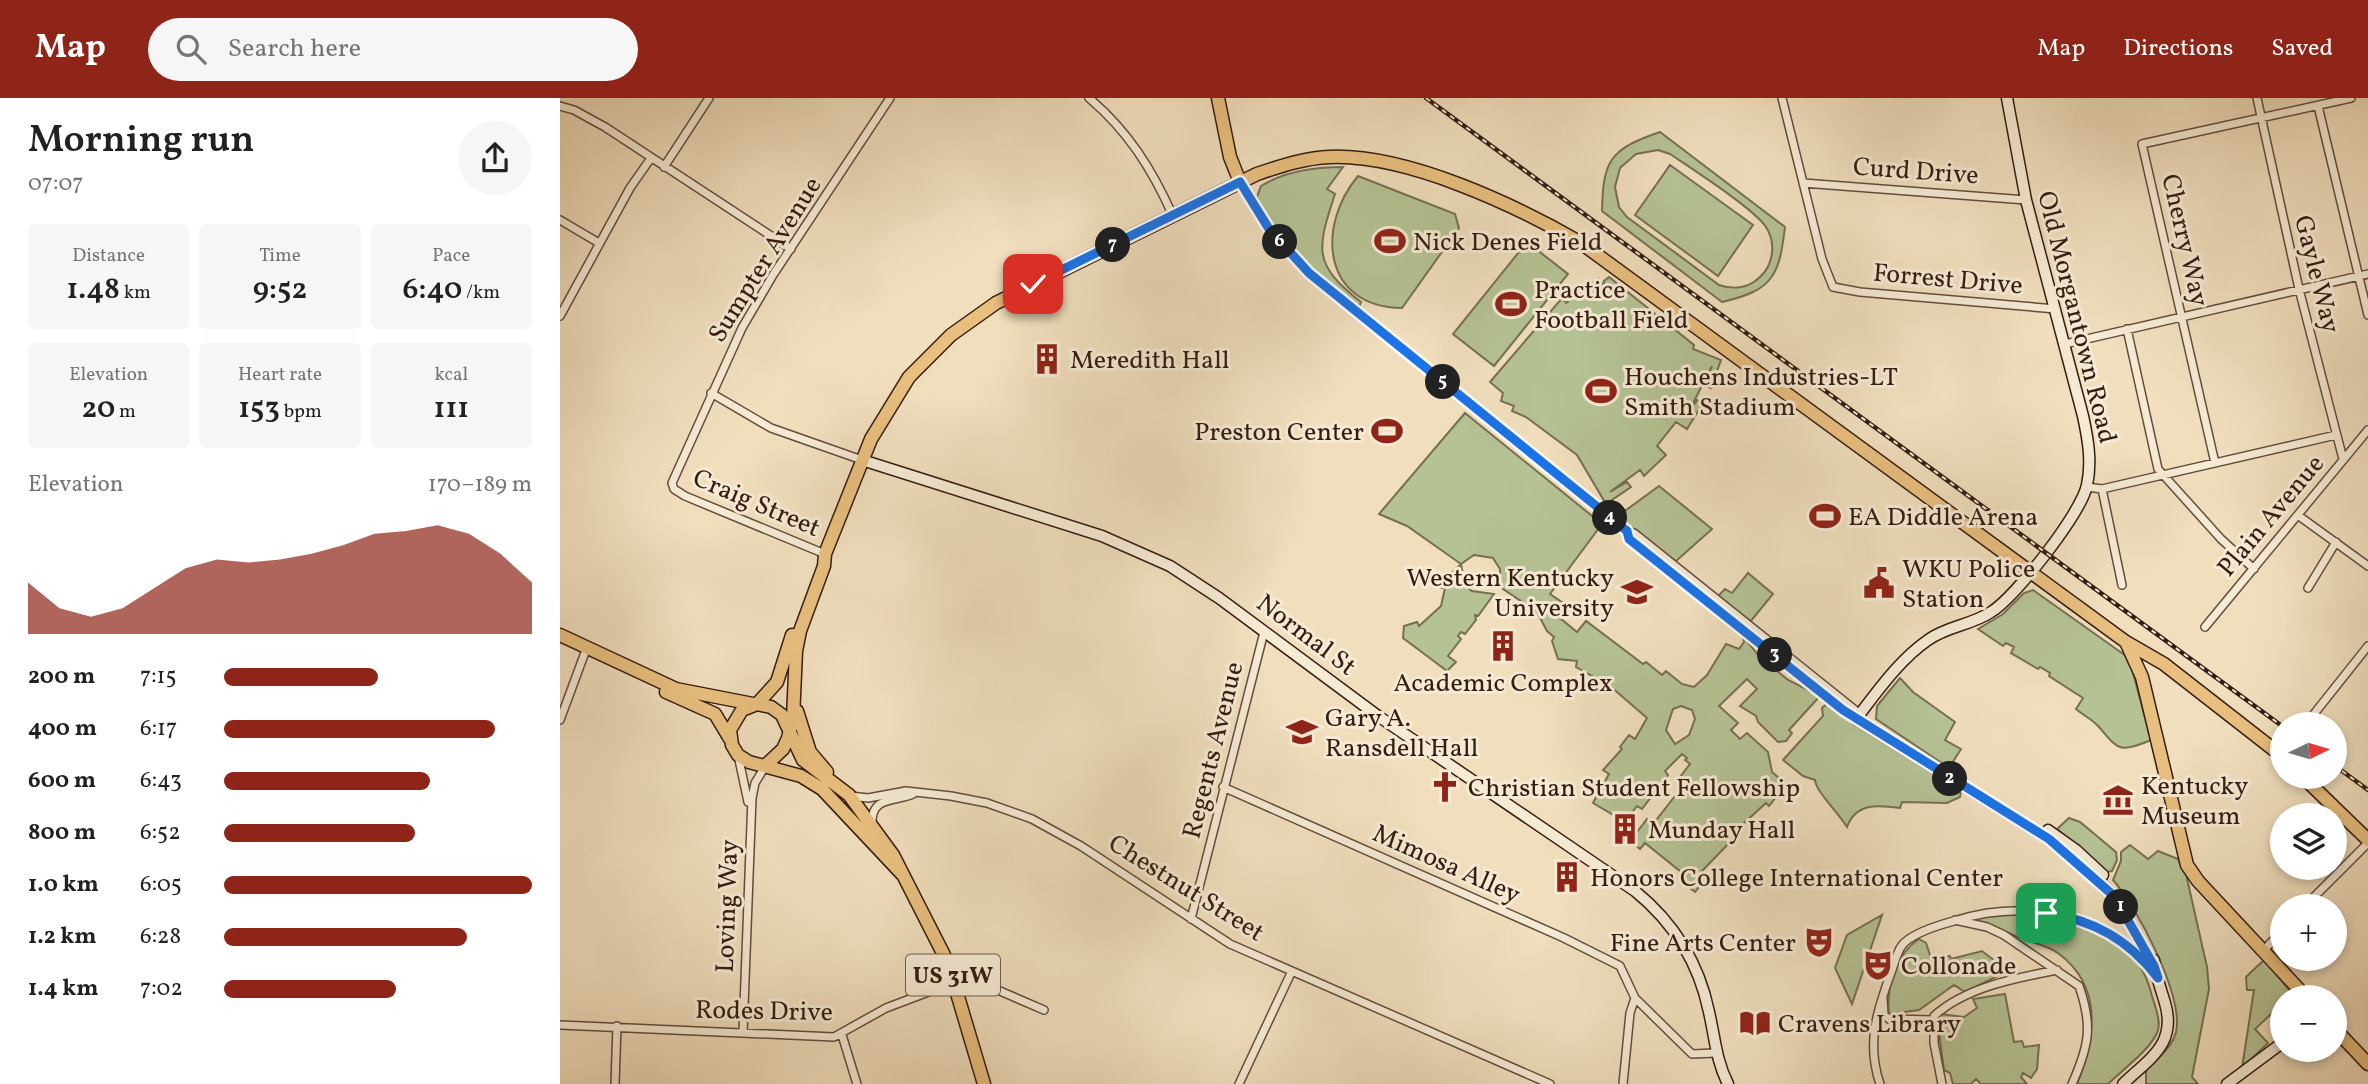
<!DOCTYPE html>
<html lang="en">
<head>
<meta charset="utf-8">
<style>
	:root { --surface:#fff; --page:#f6f6f6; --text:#202124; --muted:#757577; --accent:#8f2418 }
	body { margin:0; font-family:Vollkorn,serif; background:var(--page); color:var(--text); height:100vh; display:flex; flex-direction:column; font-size:26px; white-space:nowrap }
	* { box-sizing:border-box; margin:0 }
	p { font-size:23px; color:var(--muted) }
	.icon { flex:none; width:38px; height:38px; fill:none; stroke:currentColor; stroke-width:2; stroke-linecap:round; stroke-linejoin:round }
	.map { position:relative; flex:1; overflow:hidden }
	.drawer { display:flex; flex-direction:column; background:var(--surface); width:560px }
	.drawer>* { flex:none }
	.needle { width:46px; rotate:85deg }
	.fabs { position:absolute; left:1710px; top:614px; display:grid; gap:14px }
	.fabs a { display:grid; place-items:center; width:77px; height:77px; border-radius:50%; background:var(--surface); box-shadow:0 4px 10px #0003; font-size:35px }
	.pin { position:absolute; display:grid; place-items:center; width:60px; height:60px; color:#fff; margin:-30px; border-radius:14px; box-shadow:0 4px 10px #0006 }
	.km { position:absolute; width:35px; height:35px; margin:-18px; border-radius:50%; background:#222; color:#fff; font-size:19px; line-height:35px; text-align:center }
	.round { display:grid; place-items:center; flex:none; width:74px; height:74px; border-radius:37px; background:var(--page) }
	.headline { display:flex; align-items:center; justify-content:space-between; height:119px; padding:0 28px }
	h1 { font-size:38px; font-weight:600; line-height:52px }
	.metrics { display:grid; grid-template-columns:repeat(3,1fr); gap:10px; height:119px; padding:7px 28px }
	.metrics div { display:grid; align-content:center; border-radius:7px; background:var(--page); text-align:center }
	.metrics b { font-size:30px; font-weight:600 }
	.metrics small { font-size:19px; font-weight:400 }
	.metrics p { font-size:19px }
	.chart { height:196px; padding:14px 28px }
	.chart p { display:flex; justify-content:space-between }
	.chart svg { width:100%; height:126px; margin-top:7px; fill:var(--accent); opacity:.7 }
	ul { padding:0 28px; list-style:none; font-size:23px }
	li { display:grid; grid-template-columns:112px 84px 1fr; align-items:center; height:52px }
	li i { height:18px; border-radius:9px; background:var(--accent) }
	header { display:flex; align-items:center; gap:42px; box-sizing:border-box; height:98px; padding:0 35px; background:var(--accent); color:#fff }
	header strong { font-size:33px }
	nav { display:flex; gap:38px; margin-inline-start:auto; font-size:24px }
	.search { width:490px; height:63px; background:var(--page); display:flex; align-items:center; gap:18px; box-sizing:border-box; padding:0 24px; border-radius:38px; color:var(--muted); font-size:26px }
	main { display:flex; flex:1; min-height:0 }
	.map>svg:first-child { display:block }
	.green { fill:#b5c294; stroke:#756f53; stroke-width:2; fill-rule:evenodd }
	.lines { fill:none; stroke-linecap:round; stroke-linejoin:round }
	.street-casing { stroke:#644c3d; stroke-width:10 }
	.secondary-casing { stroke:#351c12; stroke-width:13 }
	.primary-casing { stroke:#351c12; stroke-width:15 }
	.street { stroke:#f5ead4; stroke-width:7 }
	.secondary { stroke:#f5ead4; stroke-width:10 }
	.primary { stroke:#e8bf7e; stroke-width:12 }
	.rail-casing { stroke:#351c12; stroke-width:4.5 }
	.rail { stroke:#f5ead4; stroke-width:2; stroke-dasharray:5; stroke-linecap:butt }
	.route-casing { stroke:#fff; stroke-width:14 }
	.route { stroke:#1a73e8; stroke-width:9 }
	.labels { text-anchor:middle; stroke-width:6; stroke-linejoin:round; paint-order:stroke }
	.shield { fill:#f5ead4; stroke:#6f5a4c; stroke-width:2 }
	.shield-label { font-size:24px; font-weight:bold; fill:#351c12 }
	.street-label { font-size:26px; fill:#351c12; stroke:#f5ead4 }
	.poi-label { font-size:26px; fill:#351c12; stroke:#f5ead4; text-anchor:start }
</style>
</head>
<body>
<header>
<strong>Map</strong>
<div class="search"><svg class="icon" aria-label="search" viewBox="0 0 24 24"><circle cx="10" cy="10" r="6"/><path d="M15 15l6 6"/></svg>Search here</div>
<nav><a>Map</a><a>Directions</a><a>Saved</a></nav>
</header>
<main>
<section class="drawer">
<div class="headline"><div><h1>Morning run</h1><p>07:07</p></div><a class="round"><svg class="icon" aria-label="share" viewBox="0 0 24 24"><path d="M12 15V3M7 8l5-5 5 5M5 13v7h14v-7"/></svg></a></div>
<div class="metrics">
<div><p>Distance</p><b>1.48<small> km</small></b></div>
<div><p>Time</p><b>9:52</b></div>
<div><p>Pace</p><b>6:40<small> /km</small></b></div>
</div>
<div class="metrics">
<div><p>Elevation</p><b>20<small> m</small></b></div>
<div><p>Heart rate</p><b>153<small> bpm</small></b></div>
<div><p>kcal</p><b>111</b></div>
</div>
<div class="chart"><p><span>Elevation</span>170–189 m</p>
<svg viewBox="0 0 160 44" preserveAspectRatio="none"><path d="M0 44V26L10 35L20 38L30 35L40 28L50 21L60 18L70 19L80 18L90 16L100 13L110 9L120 8L130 6L140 9L150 16L160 26V44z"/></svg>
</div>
<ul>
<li><b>200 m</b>7:15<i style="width:50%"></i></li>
<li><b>400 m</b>6:17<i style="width:88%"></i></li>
<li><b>600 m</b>6:43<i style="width:67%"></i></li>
<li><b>800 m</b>6:52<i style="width:62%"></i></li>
<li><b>1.0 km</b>6:05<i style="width:100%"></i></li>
<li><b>1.2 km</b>6:28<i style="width:79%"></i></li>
<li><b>1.4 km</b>7:02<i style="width:56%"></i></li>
</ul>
</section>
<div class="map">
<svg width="1808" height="986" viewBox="0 0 1808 986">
	<rect width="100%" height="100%" fill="#f0debd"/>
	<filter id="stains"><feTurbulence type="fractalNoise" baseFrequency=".00286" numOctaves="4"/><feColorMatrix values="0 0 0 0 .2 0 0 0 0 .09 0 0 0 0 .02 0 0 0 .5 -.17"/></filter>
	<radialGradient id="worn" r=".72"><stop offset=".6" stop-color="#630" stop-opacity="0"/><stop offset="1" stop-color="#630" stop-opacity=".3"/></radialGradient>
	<path class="green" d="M1100,34L1225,129C1219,179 1213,192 1162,204L1042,113C1043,62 1050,51 1100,34ZM1098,52L1110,56C1132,71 1193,110 1206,129C1216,145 1214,166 1200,179C1189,190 1174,192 1159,187L1067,119L1059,109L1055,89L1060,70L1076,56Z
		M1110,67L1193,127L1158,178L1075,117Z
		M783,69L767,91L775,96C757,151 752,166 801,204L799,209C769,186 706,136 697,99L701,88C725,73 756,69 783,69Z
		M798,78L895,116L899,130L842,210C762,209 756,128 798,78Z
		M967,144L1008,176L934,268L893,236Z
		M1049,179L1134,247L1133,251L1161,262L1151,290L1145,287L1152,268L1126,319L1137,302L1143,305L1127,331L1116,324L1097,348L1106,357L1084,378L1080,372L1050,394L1067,384L1071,389L1046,406L1017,357L966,319L952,313L954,308L941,303L943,295L930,284L1002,200L1006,205L1039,181L1044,188V183Z
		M905,315L1042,426L990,496L1009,509L1000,520L1017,534L1026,523L1083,566L1086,564L1102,577L1106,573L1122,586L1134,589L1147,577L1166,546L1179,551L1184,544L1183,538L1199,558L1228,582L1260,598L1229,632L1232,635L1226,643L1218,644L1198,624L1196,618L1180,608L1197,591L1187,581L1159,608L1178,625L1171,632L1180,641L1187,635L1208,654L1212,674L1226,686L1209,708L1206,705L1172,736L1175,739L1142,773L1148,779L1135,794L1122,784L1126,778L1085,745L1080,751L1067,740L1072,730L1077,734L1087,721L1093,726L1126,684L1120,679L1130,666L1125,662L1127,660L1122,656L1105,673L1108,677L1082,711L1077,708L1065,724L1033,705L1049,676L1043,672L1062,651L1060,649L1069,637L1075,641L1087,620L1050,588L1016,569L1017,563L998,561L992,543L994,539L987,533L977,514L940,489V471L933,460L914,457L901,466L905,488L912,493L934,496L918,518L915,517L916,522L905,536L901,534L898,538L901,541L888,558L896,564L887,573L843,540L844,528L857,524L859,528L881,508L885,490L876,489L901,466L847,428L819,416ZM1121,608L1132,612L1135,621L1129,637L1115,646L1106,632L1113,611Z
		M1099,388L1152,431L1115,464L1058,418Z
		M1188,475L1213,496L1190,524L1158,498L1165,491L1172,495Z
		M1473,492L1569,560L1591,642C1559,656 1558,651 1539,629C1533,622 1523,617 1516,611L1523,600L1489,578L1490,575L1480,569L1478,571L1451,555L1454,549L1446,545L1443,548L1418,531L1443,516L1464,495Z
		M1340,580L1353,594L1395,624L1385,642L1401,651L1389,670L1316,621L1317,608Z
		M1268,605L1401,691L1400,699L1387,705L1342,704L1340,710C1320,707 1296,704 1287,729C1278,714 1256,694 1255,682L1243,678L1223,662L1263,618L1262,610Z
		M1509,720L1520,724L1556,754L1557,762L1552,773L1547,774L1497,731Z
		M1570,747L1588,761L1598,753L1618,761L1626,776L1647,869L1649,891L1632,979L1638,986H1586V972C1597,961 1612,950 1616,934C1624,898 1577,809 1553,782L1561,763V754Z
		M1467,815C1524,823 1577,835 1592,898C1595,908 1602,925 1597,935C1588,954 1563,971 1548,986H1517C1535,940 1544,889 1498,855C1487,847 1470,844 1458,839C1438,830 1424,823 1402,821Z
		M1322,817L1292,906L1275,870L1287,837Z
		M1359,841L1366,845L1371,860L1390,858L1391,861L1422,853L1448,873L1405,894L1394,887L1359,912L1329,916C1326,889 1336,856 1359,841Z
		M1704,862L1735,899L1722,900V906L1695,931L1708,945L1682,970L1694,892H1687L1686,879Z
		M1445,896L1454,944L1462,943L1464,949L1479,947L1477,971L1471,980L1463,975L1461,979L1467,986H1421L1416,981L1411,986H1393L1390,975L1384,972L1377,920L1381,916L1404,919L1417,910L1413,901Z"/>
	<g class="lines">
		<defs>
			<path id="street" d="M529,0C568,33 592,71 613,118
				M1222,0L1262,161L1273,189L1300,194L1496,211
				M1697,0L1739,191L1783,361
				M0,8L14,12L45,29L231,151
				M1758,8L1808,217
				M104,69L149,0
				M680,84L709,131L749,175L1067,433L1074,435L1300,616
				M1243,85L1466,102
				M0,122L39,145
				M0,218L70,90L91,60
				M1567,231L1598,371L1661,441L1694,471
				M1505,246L1808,176
				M151,295L211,330L302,362
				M1655,365L1582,46L1791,0
				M1527,389L1542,391L1776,337
				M1542,391L1562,487
				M1739,418L1808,468
				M1067,433L1069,441L1296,621
				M265,456L125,398L114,391L112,385L182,230L213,177L330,0
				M1748,490L1776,444
				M1645,529L1808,332
				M0,622L27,549
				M1746,626L1808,548
				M178,657L188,704
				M663,689L1004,840L1060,868L1075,900L1132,956L1155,955
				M290,698L308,700L346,693L391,698L427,705L472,721L521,748L670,846L990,986
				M312,724C312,698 335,704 353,696
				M1745,808L1808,745
				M631,821L704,534
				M1395,822L1427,829L1444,837L1519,888C1533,928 1529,948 1512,986
				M1704,852L1722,833
				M397,888L419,884L484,912
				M1323,901L1324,917L1329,921L1373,922
				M0,927L274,939L326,910L395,884
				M183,934L192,700L195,685L206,667
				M282,937L297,986
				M55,986L57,928
				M679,986L731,875
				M1063,986L1070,915L1075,900
				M1320,986C1306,945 1317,912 1332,872C1335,863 1338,850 1345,844C1358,833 1379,827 1394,823C1463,801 1548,814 1594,874
				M1382,986L1374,945V918C1406,889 1456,880 1497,872"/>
			<path id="secondary" d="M1447,0L1466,102L1523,318C1528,341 1532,364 1527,387C1522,414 1455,500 1431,514C1412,527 1387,528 1368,542C1339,562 1317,594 1296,621L1489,741L1515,761L1554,798L1594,868
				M302,362L542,438L610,468L659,500L818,618L1075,793C1113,824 1139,865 1149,914C1155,940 1156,962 1168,986
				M1488,732L1516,752L1543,777
				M1563,986C1590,960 1617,946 1605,905C1601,891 1595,876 1594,862
				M1667,986L1722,945"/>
			<path id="primary" d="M658,0L670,59L680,84
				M0,537L116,591L193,606
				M1566,544L1582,579L1627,767L1638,783L1747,900
				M106,594L155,616L170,641
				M197,606L217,584L232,537
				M237,613L250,654L267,674
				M206,667L223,651L228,640L233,620L236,553L240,533L264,468L265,456L311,341L349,279L391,237L436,205L697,76C721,68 744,60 770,59C847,56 955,107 1021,145L1566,544L1604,566L1722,658
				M1743,679L1808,742
				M342,776L262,691L241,678L189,664L178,657L172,647L170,632L182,612L197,606L211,609L222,617L243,662L289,697L333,757L388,865L424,986
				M1774,930L1808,966"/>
		</defs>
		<use href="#street" class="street-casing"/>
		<use href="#secondary" class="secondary-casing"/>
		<use href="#primary" class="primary-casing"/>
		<use href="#street" class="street"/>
		<use href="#secondary" class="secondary"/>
		<use href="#primary" class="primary"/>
		<defs>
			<path id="rail" d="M866,0L1722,628
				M1774,667L1808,692"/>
		</defs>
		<use href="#rail" class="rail-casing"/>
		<use href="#rail" class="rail"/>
	</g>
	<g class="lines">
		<defs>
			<path id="route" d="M473,186L680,84L709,131L749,175L1067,433L1069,441L1283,612L1489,741L1554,798L1594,868L1598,880C1569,842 1534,822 1486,815"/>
		</defs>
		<use href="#route" class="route-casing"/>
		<use href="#route" class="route"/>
	</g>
	<defs>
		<symbol id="stadium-bare" viewBox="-9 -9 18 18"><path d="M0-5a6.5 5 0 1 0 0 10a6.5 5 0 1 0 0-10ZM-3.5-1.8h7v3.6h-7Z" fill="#8f2418" stroke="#f5ead4" stroke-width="2.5" paint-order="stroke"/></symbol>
		<symbol id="building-bare" viewBox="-9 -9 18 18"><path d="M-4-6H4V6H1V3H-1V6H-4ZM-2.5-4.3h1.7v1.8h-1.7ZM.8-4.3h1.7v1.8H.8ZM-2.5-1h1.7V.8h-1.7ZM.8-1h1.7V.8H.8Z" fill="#8f2418" stroke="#f5ead4" stroke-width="2.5" paint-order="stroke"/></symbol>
		<symbol id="civic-bare" viewBox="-9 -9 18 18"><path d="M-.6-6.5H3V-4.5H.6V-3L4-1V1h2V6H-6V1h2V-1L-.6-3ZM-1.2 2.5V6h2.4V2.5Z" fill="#8f2418" stroke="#f5ead4" stroke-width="2.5" paint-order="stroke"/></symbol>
		<symbol id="university-bare" viewBox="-9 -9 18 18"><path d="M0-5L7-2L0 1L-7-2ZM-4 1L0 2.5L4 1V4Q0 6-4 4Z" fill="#8f2418" stroke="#f5ead4" stroke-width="2.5" paint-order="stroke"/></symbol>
		<symbol id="church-bare" viewBox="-9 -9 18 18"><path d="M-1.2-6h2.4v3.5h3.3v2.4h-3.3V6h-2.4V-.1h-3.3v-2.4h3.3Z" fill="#8f2418" stroke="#f5ead4" stroke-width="2.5" paint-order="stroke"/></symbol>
		<symbol id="museum-bare" viewBox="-9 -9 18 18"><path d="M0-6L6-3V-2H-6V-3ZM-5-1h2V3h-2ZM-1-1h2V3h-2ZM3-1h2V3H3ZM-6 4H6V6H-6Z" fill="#8f2418" stroke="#f5ead4" stroke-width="2.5" paint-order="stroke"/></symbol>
		<symbol id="theatre-bare" viewBox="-9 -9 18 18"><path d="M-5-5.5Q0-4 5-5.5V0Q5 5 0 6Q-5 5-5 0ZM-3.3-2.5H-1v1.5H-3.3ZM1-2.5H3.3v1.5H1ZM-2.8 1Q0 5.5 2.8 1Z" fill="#8f2418" stroke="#f5ead4" stroke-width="2.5" paint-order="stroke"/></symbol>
		<symbol id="library-bare" viewBox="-9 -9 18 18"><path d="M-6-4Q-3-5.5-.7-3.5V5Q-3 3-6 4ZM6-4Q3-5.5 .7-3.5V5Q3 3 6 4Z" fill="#8f2418" stroke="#f5ead4" stroke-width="2.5" paint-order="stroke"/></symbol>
	</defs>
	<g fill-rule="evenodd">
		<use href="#stadium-bare" x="808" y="121" width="44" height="44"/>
		<use href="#stadium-bare" x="929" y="184" width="44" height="44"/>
		<use href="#building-bare" x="465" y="239" width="44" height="44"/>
		<use href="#stadium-bare" x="1019" y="271" width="44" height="44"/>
		<use href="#stadium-bare" x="805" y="311" width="44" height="44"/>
		<use href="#stadium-bare" x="1243" y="396" width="44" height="44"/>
		<use href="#civic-bare" x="1297" y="463" width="44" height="44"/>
		<use href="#university-bare" x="1055" y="472" width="44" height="44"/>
		<use href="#building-bare" x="921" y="526" width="44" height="44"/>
		<use href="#university-bare" x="720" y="612" width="44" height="44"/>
		<use href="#church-bare" x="863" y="667" width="44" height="44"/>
		<use href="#museum-bare" x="1536" y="680" width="44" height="44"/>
		<use href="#building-bare" x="1043" y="709" width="44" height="44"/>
		<use href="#building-bare" x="985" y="757" width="44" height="44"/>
		<use href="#theatre-bare" x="1237" y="822" width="44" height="44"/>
		<use href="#theatre-bare" x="1296" y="845" width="44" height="44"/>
		<use href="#library-bare" x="1173" y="903" width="44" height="44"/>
	</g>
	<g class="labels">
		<rect class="shield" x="346" y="856.5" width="94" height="41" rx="5"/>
		<g class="shield-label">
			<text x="393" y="885">US 31W</text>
		</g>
		<g class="street-label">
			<text transform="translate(1356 72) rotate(4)" y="9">Curd Drive</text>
			<text transform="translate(1626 142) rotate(77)" y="9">Cherry Way</text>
			<text transform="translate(204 161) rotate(-58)" y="9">Sumpter Avenue</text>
			<text transform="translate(1758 176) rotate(76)" y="9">Gayle Way</text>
			<text transform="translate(1388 180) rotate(5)" y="9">Forrest Drive</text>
			<text transform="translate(1518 219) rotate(76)" y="9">Old Morgantown Road</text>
			<text transform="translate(197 404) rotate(23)" y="9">Craig Street</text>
			<text transform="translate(1710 417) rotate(-50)" y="9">Plain Avenue</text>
			<text transform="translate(747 536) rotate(37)" y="9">Normal St</text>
			<text transform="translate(652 652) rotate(-76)" y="9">Regents Avenue</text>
			<text transform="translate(887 765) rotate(24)" y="9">Mimosa Alley</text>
			<text transform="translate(627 789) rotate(32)" y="9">Chestnut Street</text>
			<text transform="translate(166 808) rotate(-88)" y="9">Loving Way</text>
			<text transform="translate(204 912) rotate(1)" y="9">Rodes Drive</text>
		</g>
		<g class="poi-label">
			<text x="853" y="152">Nick Denes Field</text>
			<text x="974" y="200">Practice<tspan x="974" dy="30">Football Field</tspan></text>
			<text x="510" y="270">Meredith Hall</text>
			<text x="1064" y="287">Houchens Industries-LT<tspan x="1064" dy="30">Smith Stadium</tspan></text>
			<text x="804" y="342" text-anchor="end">Preston Center</text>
			<text x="1288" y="427">EA Diddle Arena</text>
			<text x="1342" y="479">WKU Police<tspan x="1342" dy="30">Station</tspan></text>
			<text x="1054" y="488" text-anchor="end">Western Kentucky<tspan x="1054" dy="30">University</tspan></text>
			<text x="943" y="593" text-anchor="middle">Academic Complex</text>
			<text x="765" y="628">Gary A.<tspan x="765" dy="30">Ransdell Hall</tspan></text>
			<text x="1581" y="696">Kentucky<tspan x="1581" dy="30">Museum</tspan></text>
			<text x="908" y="698">Christian Student Fellowship</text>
			<text x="1088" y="740">Munday Hall</text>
			<text x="1030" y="788">Honors College International Center</text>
			<text x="1236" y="853" text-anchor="end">Fine Arts Center</text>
			<text x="1341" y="876">Collonade</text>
			<text x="1218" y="934">Cravens Library</text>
		</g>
	</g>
	<rect width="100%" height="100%" filter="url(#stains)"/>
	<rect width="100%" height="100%" fill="url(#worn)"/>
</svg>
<div class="fabs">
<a><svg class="needle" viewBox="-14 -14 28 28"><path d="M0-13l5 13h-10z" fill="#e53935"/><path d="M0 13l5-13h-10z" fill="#757577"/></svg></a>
<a><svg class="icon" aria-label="layers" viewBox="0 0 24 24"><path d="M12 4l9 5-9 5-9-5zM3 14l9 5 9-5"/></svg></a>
<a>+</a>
<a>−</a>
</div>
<div class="pin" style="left:1486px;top:815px;background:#1e9e55"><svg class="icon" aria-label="arrive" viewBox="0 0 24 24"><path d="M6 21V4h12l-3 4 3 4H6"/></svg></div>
<div class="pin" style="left:473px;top:186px;background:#d93025"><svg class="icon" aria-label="check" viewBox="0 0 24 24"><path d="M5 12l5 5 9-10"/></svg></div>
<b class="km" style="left:1561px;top:809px">1</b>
<b class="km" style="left:1390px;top:681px">2</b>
<b class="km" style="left:1215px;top:557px">3</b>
<b class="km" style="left:1050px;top:420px">4</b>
<b class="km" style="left:883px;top:284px">5</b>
<b class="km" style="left:720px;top:144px">6</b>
<b class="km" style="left:553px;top:147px">7</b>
</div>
</main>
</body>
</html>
